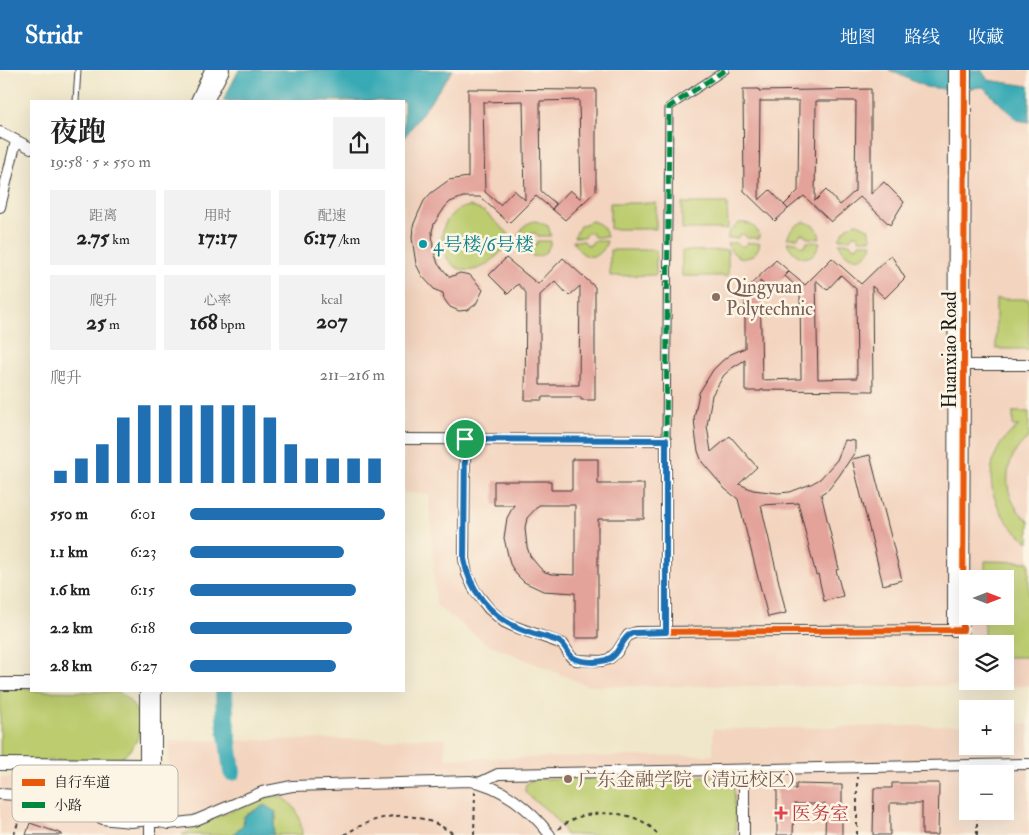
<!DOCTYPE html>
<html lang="zh">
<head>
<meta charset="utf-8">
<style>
	:root { --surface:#fff; --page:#f2f2f2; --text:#222; --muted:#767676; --accent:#1f6fb2 }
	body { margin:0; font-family:"IM FELL Double Pica","Noto Serif SC",serif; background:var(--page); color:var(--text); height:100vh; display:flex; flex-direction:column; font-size:19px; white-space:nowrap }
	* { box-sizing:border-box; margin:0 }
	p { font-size:16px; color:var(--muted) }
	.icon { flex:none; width:28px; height:28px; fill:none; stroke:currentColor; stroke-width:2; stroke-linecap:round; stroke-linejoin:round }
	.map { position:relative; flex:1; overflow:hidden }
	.panel { position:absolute; left:30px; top:30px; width:375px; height:592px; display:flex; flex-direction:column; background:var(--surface); border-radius:0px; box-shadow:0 5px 20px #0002 }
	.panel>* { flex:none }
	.needle { width:32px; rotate:90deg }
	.controls { position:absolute; left:959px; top:500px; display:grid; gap:10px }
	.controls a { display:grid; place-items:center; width:55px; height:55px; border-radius:0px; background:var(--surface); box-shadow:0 5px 20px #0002; font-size:25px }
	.pin { position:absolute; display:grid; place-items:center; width:42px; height:42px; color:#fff; margin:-21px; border:2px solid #fff; border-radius:50%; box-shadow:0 1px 5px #0007 }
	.round { display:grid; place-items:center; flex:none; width:52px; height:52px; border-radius:0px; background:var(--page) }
	.head { display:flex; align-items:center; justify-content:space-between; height:85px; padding:0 20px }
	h1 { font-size:28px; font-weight:700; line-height:38px }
	.figures { display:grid; grid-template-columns:repeat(3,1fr); gap:8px; height:85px; padding:5px 20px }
	.figures div { display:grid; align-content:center; border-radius:0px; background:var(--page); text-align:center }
	.figures b { font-size:21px; font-weight:700 }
	.figures small { font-size:14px; font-weight:400 }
	.figures p { font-size:14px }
	.chart { height:140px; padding:10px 20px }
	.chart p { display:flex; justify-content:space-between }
	.chart svg { width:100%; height:90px; margin-top:5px; stroke:var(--accent); stroke-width:6 }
	ul { padding:0 20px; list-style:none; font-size:16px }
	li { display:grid; grid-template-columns:80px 60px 1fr; align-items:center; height:38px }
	li i { height:12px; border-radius:6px; background:var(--accent) }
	header { display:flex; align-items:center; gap:30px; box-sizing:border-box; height:70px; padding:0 25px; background:var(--accent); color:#fff }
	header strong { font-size:24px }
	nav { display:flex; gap:28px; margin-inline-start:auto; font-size:18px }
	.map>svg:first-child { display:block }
	.built { fill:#f3d4bf; fill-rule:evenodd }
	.green { fill:#bccc6e; stroke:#6c7445 }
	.water { fill:#39aab5; stroke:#2a6368 }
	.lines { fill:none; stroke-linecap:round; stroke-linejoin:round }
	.river { stroke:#39aab5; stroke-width:18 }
	.building { fill:#e3a29a; fill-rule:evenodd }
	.service-casing { stroke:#3c3a36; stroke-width:7 }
	.pedestrian-casing { stroke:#3c3a36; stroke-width:9 }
	.minor-casing { stroke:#3c3a36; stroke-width:12 }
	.tertiary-casing { stroke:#3c3a36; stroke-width:14 }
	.path { stroke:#3c3a36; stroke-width:2; stroke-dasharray:4 4; stroke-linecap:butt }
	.service { stroke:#fff; stroke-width:5 }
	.pedestrian { stroke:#fff; stroke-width:7 }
	.minor { stroke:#fff; stroke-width:10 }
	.tertiary { stroke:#fff; stroke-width:12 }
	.quiet { stroke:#00873e; stroke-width:5; stroke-dasharray:10 5; stroke-linecap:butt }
	.cycleway-casing { stroke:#fcf5e5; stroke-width:9 }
	.cycleway { stroke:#e8590c; stroke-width:6 }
	.route-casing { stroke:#fff; stroke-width:10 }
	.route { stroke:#1f6fb2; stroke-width:6 }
	.culture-dot { fill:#0f9aa8; stroke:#fcf5e5; stroke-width:2 }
	.education-dot { fill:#8d6e63; stroke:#fcf5e5; stroke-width:2 }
	.health-dot { fill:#e0444e; stroke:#fcf5e5; stroke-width:2 }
	.labels { text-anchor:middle; stroke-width:5; stroke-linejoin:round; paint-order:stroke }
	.culture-label { font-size:19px; fill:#0d838f; stroke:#fcf5e5; text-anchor:start }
	.education-label { font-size:19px; fill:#785e54; stroke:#fcf5e5; text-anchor:start }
	.street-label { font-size:19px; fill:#1c1c1c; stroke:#fcf5e5 }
	.health-label { font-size:19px; fill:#be3a42; stroke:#fcf5e5; text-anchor:start }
	.key { fill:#fcf5e5; stroke:#b9b4a9; stroke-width:1 }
	.key-label { font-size:14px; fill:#1c1c1c }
</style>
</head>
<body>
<header>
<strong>Stridr</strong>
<nav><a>地图</a><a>路线</a><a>收藏</a></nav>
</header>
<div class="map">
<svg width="1029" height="765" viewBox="0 0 1029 765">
	<rect width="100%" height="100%" fill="#fcf5e5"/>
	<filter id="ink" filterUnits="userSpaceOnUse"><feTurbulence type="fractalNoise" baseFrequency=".02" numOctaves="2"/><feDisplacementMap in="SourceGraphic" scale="10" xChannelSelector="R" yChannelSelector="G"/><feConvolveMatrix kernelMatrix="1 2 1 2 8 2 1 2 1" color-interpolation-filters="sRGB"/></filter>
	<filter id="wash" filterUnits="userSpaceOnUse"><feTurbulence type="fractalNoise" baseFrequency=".0096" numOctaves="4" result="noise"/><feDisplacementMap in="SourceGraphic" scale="20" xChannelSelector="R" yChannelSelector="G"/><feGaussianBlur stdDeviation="1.12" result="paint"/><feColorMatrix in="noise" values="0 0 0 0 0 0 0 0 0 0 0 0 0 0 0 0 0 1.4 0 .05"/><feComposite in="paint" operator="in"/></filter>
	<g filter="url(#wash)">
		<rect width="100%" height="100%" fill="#f0e7ca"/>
		<path class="built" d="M338,0H1029V616H588L486,573L436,535L429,424L404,423V31H315ZM968,509H1005V546H968ZM968,574H1005V611H968Z
			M1005,654H1029V765H0V708L137,710V715L169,714V671L445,668V689L713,685V659L967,655L968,676H1005ZM968,704H1005V741H968Z"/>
		<path class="green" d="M610,133H656V159H610Z
			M682,133H727L728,159H682Z
			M470,136L485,142L508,163V174C500,182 492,193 482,197C439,217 424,143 470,136Z
			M536,151L548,156L551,166H538L536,163H532L529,166H518C522,157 527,152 536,151Z
			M592,151C601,154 605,157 607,167H594L592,163H587L584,167H574L580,156Z
			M805,152C814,155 818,158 820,168H807L805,164H800L798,168H787C791,159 795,154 805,152Z
			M739,153C751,152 757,157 760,168H747L745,165L740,164L738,168H727L729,162Z
			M857,153L868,158L872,169H859L857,165H853L850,169H839C843,160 848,155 857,153Z
			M518,171H529L531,175H536L538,171H551C546,193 525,190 518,171Z
			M573,171H584L587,175H591L593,171H607C601,193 581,190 573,171Z
			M787,172H797L800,176H805L807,172H820C815,194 794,191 787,172Z
			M727,173H737L740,176H745L747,173H760C755,194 734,192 727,173Z
			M839,173H850L852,177H857L859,173H872C867,195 846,192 839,173Z
			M610,180H656V205L610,206Z
			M728,180V206H682V181Z
			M996,229H1029V279H996Z
			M1013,342H1029V367C1001,388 1000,430 1029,451V472C988,445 974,387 1019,356H1013Z
			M985,491L1029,492V587H1005V574H984V546H1005V509H985Z
			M0,618H31V621L119,622C146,640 148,672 118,690L0,691Z
			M719,706L730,709L734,714L736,765H566C561,755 552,744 543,737C537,732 529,728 525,721C525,711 531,710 539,709Z
			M274,726C294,727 301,747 302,765H273V757L277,747L243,755L232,765H182L209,750L267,727Z"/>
		<path class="water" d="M239,0H453L404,68V31H223Z
			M889,0H981L988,10L1029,16V52L1017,50L983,17L953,20L926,17Z
			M264,735L276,742L273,765H232L243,755L244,746Z"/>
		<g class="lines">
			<path class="river" d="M224,621L225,649L232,702"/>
		</g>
		<g id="blocks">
			<path class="building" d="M468,19L580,20V19H596V121L565,150L552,139L570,120L581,129L579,30L540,31L541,121L556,134L552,139L536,126L509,153L480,127H463L450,132L445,137L434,154L432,161L433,178L438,194L450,207L460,203L470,205L483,220L476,234L468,240L459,241L450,237L444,229L443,223L435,220L422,206L416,194L412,168L413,156L418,144L424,131L431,123L449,110L468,107ZM523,31L525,130L514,120L500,135L485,122L483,32Z
				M743,19H759V21L871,19V124L884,112L904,132L890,155L860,127L831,152L804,126L788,139L784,135L798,121L799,31H760L759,130L770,120L788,139L775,151L744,121ZM816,31H856L855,121L840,135L826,120L815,131Z
				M891,185L905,208L885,228L872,216L873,321L761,320V321H745V290L732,298L724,305L712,325L707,356L711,382L730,366L757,397L739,414L753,420L778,423L790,422L811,414L820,409L837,390L845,370L855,371V382L839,406L829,419L821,424L839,499L836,500L843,526L824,531L818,504L816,505L798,433L761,435L786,543L768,547L738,429L725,419L702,392L698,381L696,369L694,348L699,323L713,300L722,291L731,284L745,278V220L776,190L789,201L771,221L760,211L762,310L801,309L800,220L785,206L789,202L805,215L832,188L861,214ZM841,205L856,219L857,308L818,309L816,210L827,220Z
				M506,188L538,214L563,188L595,217V330H581V327H542V330H525L526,223L518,214L508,224L489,205ZM555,211L569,226L580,216L579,315H540V225Z
				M870,385L902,510L883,515L852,389Z
				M572,389H598V414H644V449H598V568H575V523L543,521L524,512L516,504L510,494L504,468L507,448L514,435H494V411H551V420H572ZM539,435H575V505L552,504L545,502L540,498L530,486L527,477L525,458L527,448Z
				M892,713H939L938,765H922V733H890V765H873L874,718H892Z
				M796,714L842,715V765H825L826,734H794L793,765H777V719H796Z
				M30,753L62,764V765H26Z"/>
		</g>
	</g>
	<g filter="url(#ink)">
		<use href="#blocks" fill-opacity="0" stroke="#3c3a36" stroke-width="1"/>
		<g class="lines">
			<defs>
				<path id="service" d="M76,31L78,0"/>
				<path id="pedestrian" d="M666,370L669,37L725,0"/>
				<path id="minor" d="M0,62L31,78
					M0,137L16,71
					M957,295H1029
					M404,369L666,370V562
					M465,369L464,489L467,504L475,521L489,539L504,552L513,556L563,574L571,587L576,590L602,591L609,589L617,582L628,565L637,562L960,560
					M744,700V765
					M479,713L498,704L1029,694
					M143,718V741L150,750L156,742L155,717
					M0,724L49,727L69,733L103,749L110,750L131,752L150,750L169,754L194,751L262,722L292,716L470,711C501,715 532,741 550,765
					M150,750V765"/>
				<path id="tertiary" d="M197,31L211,0
					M207,31L223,0
					M954,560L955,0
					M963,560L965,0
					M0,614H31
					M155,621V711
					M0,694L146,695L154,690
					M143,711L146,700V621"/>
			</defs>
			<use href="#service" class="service-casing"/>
			<use href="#pedestrian" class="pedestrian-casing"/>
			<use href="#minor" class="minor-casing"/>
			<use href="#tertiary" class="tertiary-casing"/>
			<path class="path" d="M558,759C565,754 574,748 582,746C608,740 642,743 658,765
				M14,765L24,734
				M344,765C382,741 417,738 455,765
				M474,765L475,722
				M857,765V707
				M977,765V741"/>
			<use href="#service" class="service"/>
			<use href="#pedestrian" class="pedestrian"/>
			<use href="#minor" class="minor"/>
			<use href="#tertiary" class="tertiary"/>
			<path class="quiet" d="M666,370L669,37L725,0"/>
			<defs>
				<path id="cycleway" d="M465,369L464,489L467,504L475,521L489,539L504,552L513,556L563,574L571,587L576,590L602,591L609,589L617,582L628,565L637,562L963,560L965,0"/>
			</defs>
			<use href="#cycleway" class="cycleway-casing"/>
			<use href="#cycleway" class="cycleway"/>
		</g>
	</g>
	<g class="lines" filter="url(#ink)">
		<defs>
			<path id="route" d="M465,369L666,370V562L632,563C620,569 620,586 606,590C597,593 576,593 570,585C566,580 565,574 558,571C545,566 531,564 518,558C490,546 469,519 464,489Z"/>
		</defs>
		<use href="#route" class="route-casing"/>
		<use href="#route" class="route"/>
	</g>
	<circle class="culture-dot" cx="423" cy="174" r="5"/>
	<g class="education-dot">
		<circle cx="716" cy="227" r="5"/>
		<circle cx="568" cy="709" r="5"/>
	</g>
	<path class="health-dot" d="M778.5 735.5h5v5h5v5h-5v5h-5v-5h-5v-5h5z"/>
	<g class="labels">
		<g class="culture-label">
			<text x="433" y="181">4号楼/6号楼</text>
		</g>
		<g class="education-label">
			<text x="726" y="223">Qingyuan<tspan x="726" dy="22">Polytechnic</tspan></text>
			<text x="578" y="716">广东金融学院（清远校区）</text>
		</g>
		<g class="street-label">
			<text transform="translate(949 280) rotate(-90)" y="7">Huanxiao Road</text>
		</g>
		<g class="health-label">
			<text x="792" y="750">医务室</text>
		</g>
	</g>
	<rect x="12" y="695" width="166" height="57" rx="8" class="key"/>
	<rect x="22" y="709" width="23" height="7" fill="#e8590c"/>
	<rect x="22" y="732" width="23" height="6" fill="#00873e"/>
	<g class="key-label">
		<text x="54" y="717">自行车道</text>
		<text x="54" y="740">小路</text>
	</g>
</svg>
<div class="controls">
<a><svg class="needle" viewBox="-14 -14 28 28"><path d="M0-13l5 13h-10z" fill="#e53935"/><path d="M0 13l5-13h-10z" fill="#767676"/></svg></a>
<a><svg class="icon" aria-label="layers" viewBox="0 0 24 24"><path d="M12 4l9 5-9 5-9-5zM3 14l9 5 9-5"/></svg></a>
<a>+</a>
<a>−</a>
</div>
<div class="pin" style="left:465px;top:369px;background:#1e9e55"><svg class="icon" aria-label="arrive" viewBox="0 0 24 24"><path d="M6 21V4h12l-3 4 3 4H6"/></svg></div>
<section class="panel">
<div class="head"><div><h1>夜跑</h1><p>19:58 · 5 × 550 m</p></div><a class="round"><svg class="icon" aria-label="share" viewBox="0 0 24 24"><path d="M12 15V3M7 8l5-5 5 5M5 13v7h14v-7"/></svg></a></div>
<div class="figures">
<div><p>距离</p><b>2.75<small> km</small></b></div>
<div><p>用时</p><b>17:17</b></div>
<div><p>配速</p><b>6:17<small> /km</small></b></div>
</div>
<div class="figures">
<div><p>爬升</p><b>25<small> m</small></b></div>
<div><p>心率</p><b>168<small> bpm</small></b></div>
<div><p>kcal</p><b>207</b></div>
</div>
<div class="chart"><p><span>爬升</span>211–216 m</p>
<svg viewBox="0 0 160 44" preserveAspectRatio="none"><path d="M5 44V38M15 44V32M25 44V25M35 44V12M45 44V6M55 44V6M65 44V6M75 44V6M85 44V6M95 44V6M105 44V12M115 44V25M125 44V32M135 44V32M145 44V32M155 44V32"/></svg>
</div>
<ul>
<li><b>550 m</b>6:01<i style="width:100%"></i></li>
<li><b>1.1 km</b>6:23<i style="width:79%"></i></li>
<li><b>1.6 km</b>6:15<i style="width:85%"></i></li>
<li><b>2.2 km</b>6:18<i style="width:83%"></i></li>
<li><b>2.8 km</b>6:27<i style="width:75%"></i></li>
</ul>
</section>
</div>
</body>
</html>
